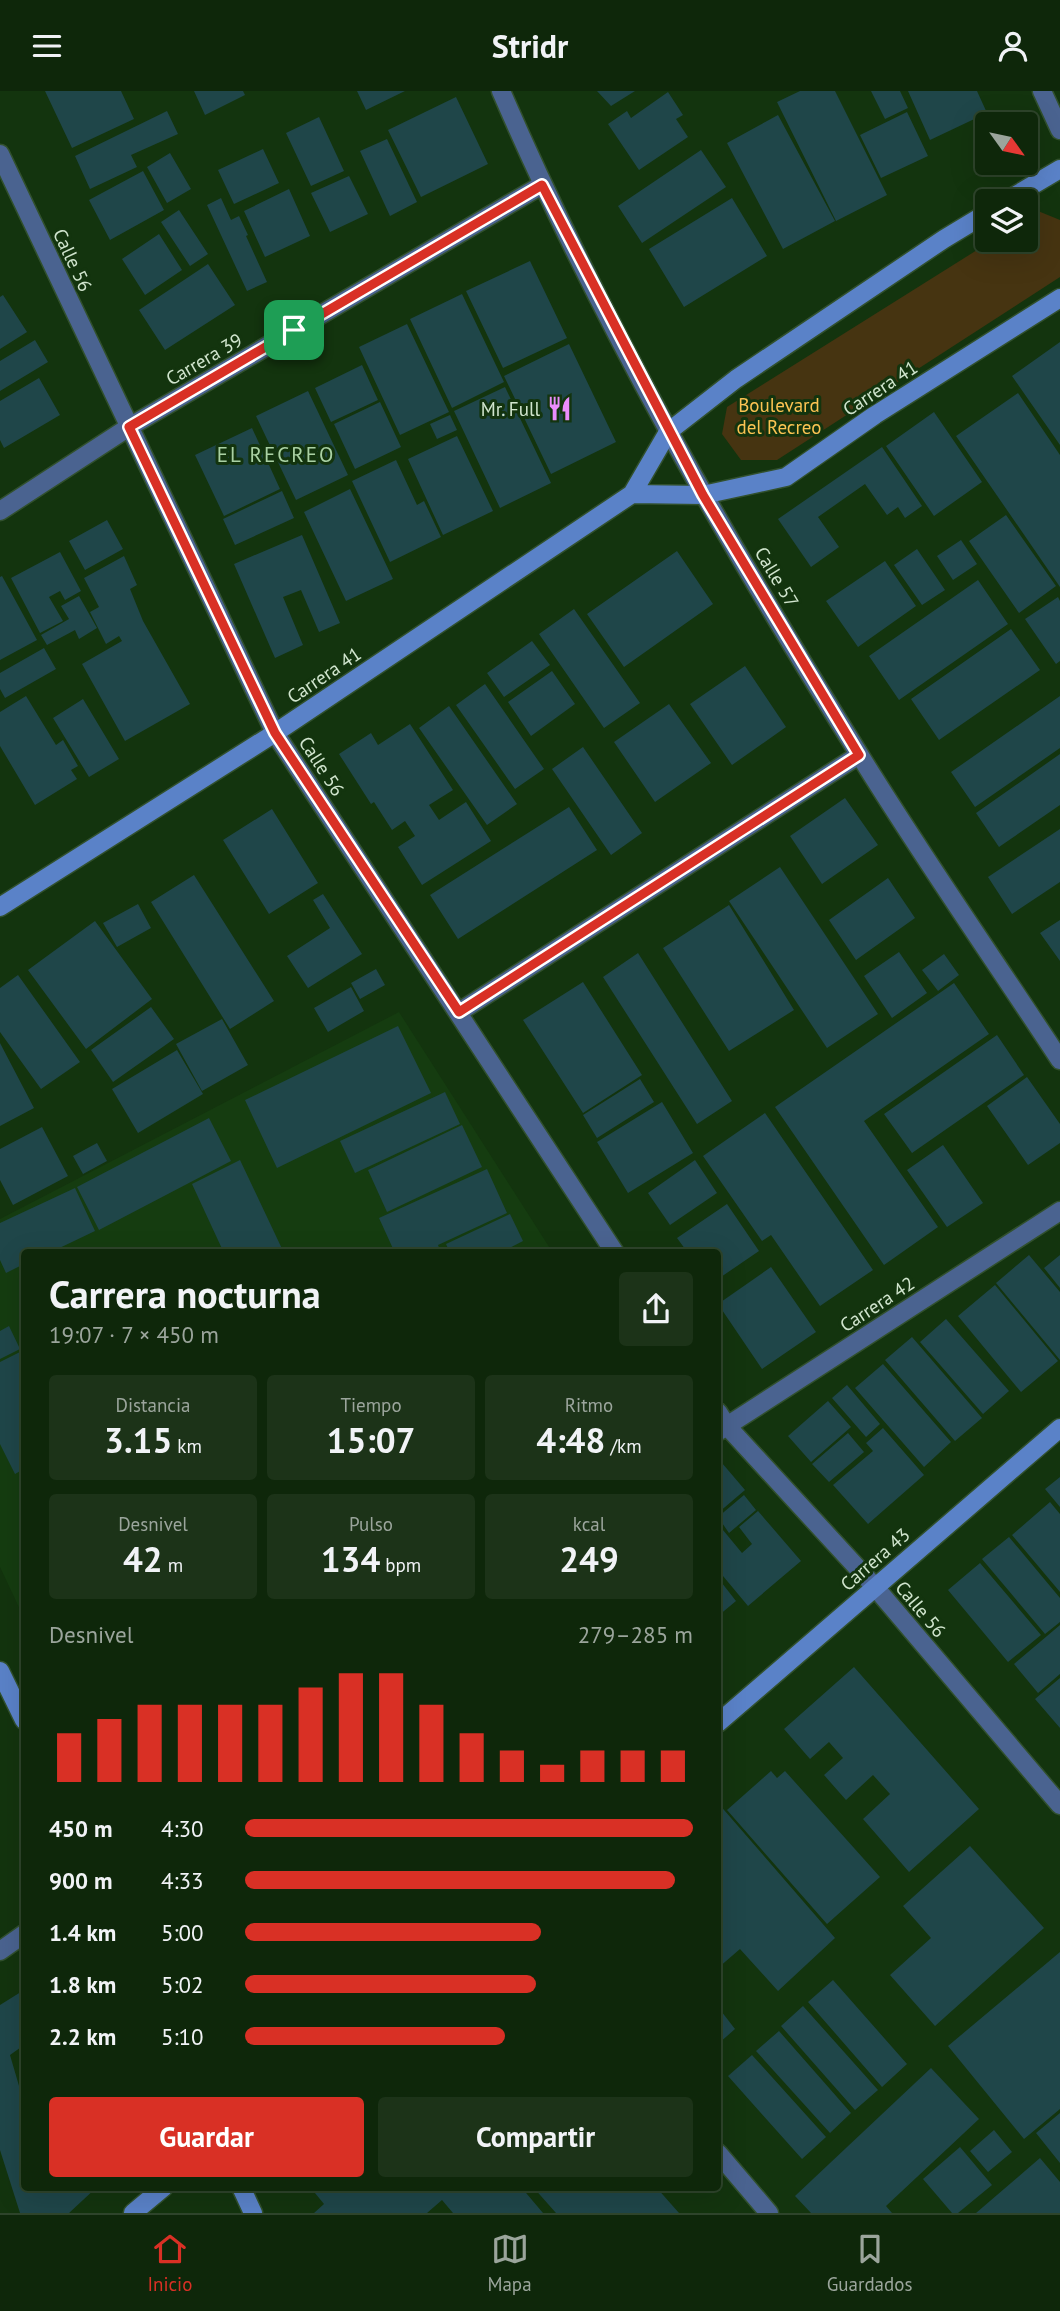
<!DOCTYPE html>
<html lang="es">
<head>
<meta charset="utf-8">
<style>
	:root { --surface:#0e270a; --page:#1c3318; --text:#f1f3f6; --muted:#9ba59c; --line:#2e442b; --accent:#d93025 }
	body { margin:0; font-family:"PT Sans",sans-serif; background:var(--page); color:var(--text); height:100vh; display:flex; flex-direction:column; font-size:26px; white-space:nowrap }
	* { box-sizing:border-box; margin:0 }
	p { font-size:23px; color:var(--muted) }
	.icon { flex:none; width:38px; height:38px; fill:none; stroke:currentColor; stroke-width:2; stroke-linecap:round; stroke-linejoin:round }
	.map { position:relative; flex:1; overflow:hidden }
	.side { position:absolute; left:21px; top:1158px; width:700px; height:942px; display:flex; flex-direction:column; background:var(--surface); border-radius:7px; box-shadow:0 7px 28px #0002,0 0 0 2px var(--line) }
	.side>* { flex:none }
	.needle { width:46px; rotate:123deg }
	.fabs { position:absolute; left:975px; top:21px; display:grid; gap:14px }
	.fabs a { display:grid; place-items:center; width:63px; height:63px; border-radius:7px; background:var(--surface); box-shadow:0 7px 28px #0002,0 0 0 2px var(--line); font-size:35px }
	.pin { position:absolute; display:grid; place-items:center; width:60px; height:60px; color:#fff; margin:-30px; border-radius:14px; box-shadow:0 4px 10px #0006 }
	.round { display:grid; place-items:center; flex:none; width:74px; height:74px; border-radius:7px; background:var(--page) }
	.overview { display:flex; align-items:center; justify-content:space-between; height:119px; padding:0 28px }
	h1 { font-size:38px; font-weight:700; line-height:52px }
	.stats { display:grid; grid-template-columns:repeat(3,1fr); gap:10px; height:119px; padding:7px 28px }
	.stats div { display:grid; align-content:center; border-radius:7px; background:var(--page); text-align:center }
	.stats b { font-size:35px; font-weight:700 }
	.stats small { font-size:19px; font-weight:400 }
	.stats p { font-size:19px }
	.chart { height:196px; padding:14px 28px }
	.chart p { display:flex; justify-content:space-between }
	.chart svg { width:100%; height:126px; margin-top:7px; stroke:var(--accent); stroke-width:6 }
	.primary-button { display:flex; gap:14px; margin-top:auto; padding:14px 28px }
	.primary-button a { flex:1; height:80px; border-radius:7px; background:var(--accent); color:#fff; font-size:28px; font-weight:700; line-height:80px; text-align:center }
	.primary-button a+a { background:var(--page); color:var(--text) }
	ul { padding:0 28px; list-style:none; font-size:23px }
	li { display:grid; grid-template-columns:112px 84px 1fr; align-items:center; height:52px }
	li i { height:18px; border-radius:9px; background:var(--accent) }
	header { display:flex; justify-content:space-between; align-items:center; height:91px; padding:0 28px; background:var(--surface); font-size:32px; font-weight:700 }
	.tabs { display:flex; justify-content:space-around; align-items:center; height:98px; border-top:2px solid var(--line); background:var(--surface); font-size:19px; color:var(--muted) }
	.tabs a { display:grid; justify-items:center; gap:4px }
	.tabs .on { color:var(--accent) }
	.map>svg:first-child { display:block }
	.built { fill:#153c10 }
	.green { fill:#463411 }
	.building { fill:#1f4649 }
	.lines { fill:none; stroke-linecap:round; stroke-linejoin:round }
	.street-casing { stroke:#31502d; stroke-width:21 }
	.secondary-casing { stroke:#31502d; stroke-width:21 }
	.street { stroke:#4a6390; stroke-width:18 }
	.secondary { stroke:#5a82c8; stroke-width:18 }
	.route-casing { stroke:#fff; stroke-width:14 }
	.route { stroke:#d93025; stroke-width:9 }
	.labels { text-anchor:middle; stroke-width:6; stroke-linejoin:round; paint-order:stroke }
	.street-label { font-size:19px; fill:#d1e5ce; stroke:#13340e }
	.park-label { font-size:19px; fill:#fcc353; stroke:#13340e }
	.poi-label { font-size:19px; fill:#d1e5ce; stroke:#13340e; text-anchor:end }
	.neighbourhood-label { font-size:21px; letter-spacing:2px; fill:#aad1a4; stroke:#13340e }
</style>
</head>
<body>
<header><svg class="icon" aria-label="menu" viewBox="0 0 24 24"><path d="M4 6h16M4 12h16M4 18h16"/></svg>Stridr<svg class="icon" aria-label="person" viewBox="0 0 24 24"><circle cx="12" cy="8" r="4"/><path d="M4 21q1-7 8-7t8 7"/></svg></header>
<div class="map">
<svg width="1060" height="2122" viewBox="0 0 1060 2122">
	<rect width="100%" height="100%" fill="#13340e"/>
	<path class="built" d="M399,921L553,1162H24V1527L0,1476V1128Z"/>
	<path class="green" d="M1038,120L1060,129V186L777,369H741L722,343L727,316L993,149H1026V128Z"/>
	<path class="building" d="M45,0H121L134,28L72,57Z
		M194,0H243L245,4L205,24Z
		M357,0H405L366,19Z
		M597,0H635L611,15Z
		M800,0H835L887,104L836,130L777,11Z
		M871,0H900L908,17L885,28Z
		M908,0H977L987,22L930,49Z
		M668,1L683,24L676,28L688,46L639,79L608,33L627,20L631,27Z
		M456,6L488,73L421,106L388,39Z
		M167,20L178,43L131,64L137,76L90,98L75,65Z
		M907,21L928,65L881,87L860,44Z
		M778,24L835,130L783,158L727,52Z
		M319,26L344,80L311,95L286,42Z
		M387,48L417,111L390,125L360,60Z
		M263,58L279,92L234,113L218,79Z
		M701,59L726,96L642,152L618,115Z
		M170,62L191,98L167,112L147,76Z
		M143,80L164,119L110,149L89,109Z
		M349,85L368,123L330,141L311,102Z
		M289,98L310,145L265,166L244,120Z
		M221,107L231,129L239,125L248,144L246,145L267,191L247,200L207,114Z
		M732,107L767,165L684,216L649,158Z
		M179,119L208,163L190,175L161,131Z
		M159,143L182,179L145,204L122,168Z
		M530,170L567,247L503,277L466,200Z
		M208,173L235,214L165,259L139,219Z
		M462,203L504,291L452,317L410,228Z
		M3,204L27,241L0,258V206Z
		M407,233L449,321L400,344L359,256Z
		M35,249L48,271L0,300V270Z
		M1060,251V354L1012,285Z
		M569,253L616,351L551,383L504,285Z
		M362,274L378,309L331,331L315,297Z
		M39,287L60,324L4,357L0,349V310Z
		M505,296L551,392L500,417L454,320Z
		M308,300L348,384L296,409L256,325Z
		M1018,302L1060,364V496L956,345Z
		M380,311L401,356L355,378L334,333Z
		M934,321L982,391L934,425L886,355Z
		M450,324L457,339L437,348L430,333Z
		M252,337L280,398L224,425L195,364Z
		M457,345L493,420L443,444L408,368Z
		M882,356L922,415L905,427L898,416L887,424L865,393L818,426L839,456L811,476L778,428Z
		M396,369L417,414L424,410L441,446L390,471L352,390Z
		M350,398L393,488L346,510L304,421Z
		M282,400L294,427L235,454L223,428Z
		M1006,424L1056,495L1019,522L969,450Z
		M107,429L123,458L85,479L69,450Z
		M302,444L340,532L319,541L301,499L283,506L303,554L275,567L234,473Z
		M961,449L977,473L953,489L937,465Z
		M917,458L945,499L922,514L894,474Z
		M677,460L713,513L624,576L587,523Z
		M60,461L81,500L65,509L60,500L49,506L63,530L40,542L11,487Z
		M124,465L137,494L130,498L143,530L190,613L125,650L82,573L122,550L119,545L106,553L90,521L99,516L84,487Z
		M885,470L916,515L858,556L826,510Z
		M2,485L37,549L0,569V486Z
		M978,489L1008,533L899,609L869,565Z
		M79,505L97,537L79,548L75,539L47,554L41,544L69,528L61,515Z
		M1058,506L1060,510V570L1056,573L1025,528Z
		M574,518L640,612L604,637L539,543Z
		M1011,538L1040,579L939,649L911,608Z
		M532,550L550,574L504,606L487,582Z
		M44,557L56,578L5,607L0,598V582Z
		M745,575L786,636L732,674L690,613Z
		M552,580L575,613L531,645L508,611Z
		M485,593L544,678L515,698L456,614Z
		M26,605L56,654L63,649L78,675L71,679L77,688L35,714L0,655V621Z
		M1060,605V657L975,716L951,681Z
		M83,608L119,668L89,686L53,627Z
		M669,613L711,672L655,711L614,651Z
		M449,615L517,713L487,734L419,637Z
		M410,633L453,699L429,714L439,729L466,711L491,750L422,794L398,756L415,745L405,730L392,739L374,711L371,713L339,663L371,642L378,654Z
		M583,656L642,742L611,764L552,678Z
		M1060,663V714L999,756L976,722Z
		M845,707L878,754L822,793L790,745Z
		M569,716L597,759L458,848L430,804Z
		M272,718L318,792L269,823L223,749Z
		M1060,738V791L1012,823L988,786Z
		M780,776L878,923L827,957L729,810Z
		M194,784L274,910L230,938L151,811Z
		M888,787L915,827L856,869L829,829Z
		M323,803L362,863L308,897L287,865L330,837L313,809Z
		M138,813L151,837L117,856L103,832Z
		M729,814L794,919L729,960L663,857Z
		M1060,829V870L1040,842Z
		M95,830L152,908L86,958L28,879Z
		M899,861L927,902L892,927L864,885Z
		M638,862L732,1010L697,1033L603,886Z
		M944,863L959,884L938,900L922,879Z
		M376,878L385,894L360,908L351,892Z
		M18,884L80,971L41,998L0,941V897Z
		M583,891L642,984L583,1022L523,929Z
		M954,892L989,943L864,1030L938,1136L884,1174L775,1016Z
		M351,896L364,920L328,941L314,917Z
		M151,916L174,948L113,991L91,959Z
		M222,928L248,974L202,1000L176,953Z
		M398,935L431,1002L277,1077L245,1009Z
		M997,944L1024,984L912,1062L884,1023Z
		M0,952L34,1017L0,1035Z
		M177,959L203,1003L138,1042L112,998Z
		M1027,986L1060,1033V1052L1028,1074L987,1015Z
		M640,988L654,1011L597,1047L583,1024Z
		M445,1001L460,1033L355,1082L340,1050Z
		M662,1011L693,1062L628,1102L597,1051Z
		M765,1022L873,1179L820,1215L771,1144L762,1150L703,1065Z
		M209,1027L231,1070L99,1139L77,1096Z
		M462,1034L482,1076L387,1121L368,1079Z
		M42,1036L68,1085L13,1114L0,1089V1058Z
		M97,1052L107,1070L83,1083L73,1065Z
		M943,1054L983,1112L947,1136L907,1079Z
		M240,1069L284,1162H224L192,1093Z
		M695,1069L717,1102L670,1134L648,1102Z
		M487,1078L507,1122L438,1154L441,1162H395L379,1127Z
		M75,1097L95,1140L49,1162H24V1173L6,1182L0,1169V1132Z
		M727,1113L759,1160L718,1188V1162H688L677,1147Z
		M510,1123L523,1150L500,1162H450L446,1153Z
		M1029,1164L1060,1201V1269L996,1192Z
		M1060,1164V1197L1044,1177Z
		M771,1176L816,1241L762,1278L718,1213Z
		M995,1194L1058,1270L1021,1301L958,1225Z
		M946,1228L1009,1300L983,1323L920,1251Z
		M9,1235L20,1258L0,1268V1240Z
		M912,1246L982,1327L955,1350L885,1269Z
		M24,1259V1378L15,1383L0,1353V1271Z
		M883,1273L951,1351L924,1376L855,1297Z
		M847,1294L880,1333L866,1346L832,1307Z
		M828,1310L851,1336L811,1371L788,1345Z
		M883,1337L924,1384L868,1433L833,1394L873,1360L866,1352Z
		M848,1342L864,1361L829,1391L812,1373Z
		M722,1372L745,1399L718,1422V1375Z
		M1060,1386V1416L1045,1398Z
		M744,1404L756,1419L729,1442L718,1426Z
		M1050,1411L1060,1423V1501L1012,1444Z
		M758,1420L801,1470L748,1515L718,1479V1433L742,1462L752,1453L739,1436Z
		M1009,1446L1060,1507V1531L1045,1543L982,1468Z
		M980,1472L1041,1544L1008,1571L948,1499Z
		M718,1487L736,1510L718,1525Z
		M1060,1534V1583L1038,1602L1014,1573Z
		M854,1576L979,1718L909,1781L863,1728L890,1703L873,1684L846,1709L824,1684L843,1667L829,1651L810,1668L784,1638Z
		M1060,1587V1637L1035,1608Z
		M771,1680L777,1687L785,1680L880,1786L827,1833L727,1719Z
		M718,1712L835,1847L778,1900L740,1858L718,1877Z
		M970,1755L1044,1837L935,1935L890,1884L931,1847L903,1815Z
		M1060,1861V2018L1024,2048L948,1955Z
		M833,1889L907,1973L882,1996L808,1911Z
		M24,1899V1954L10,1964L24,2012V2096H97L69,2122H20L0,2059V1914Z
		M803,1915L878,1999L855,2019L781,1935Z
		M718,1916L735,1938L718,1953Z
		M779,1940L851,2022L830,2042L756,1960Z
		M752,1964L826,2046L802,2068L728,1985Z
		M931,1977L979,2028L886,2115L892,2122H811L795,2105Z
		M1060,2022V2072L1036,2042Z
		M994,2039L1012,2061L988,2081L970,2060Z
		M960,2056L992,2094L958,2122H952L923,2088Z
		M1040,2067L1060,2091V2122H976Z
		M310,2096H521L543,2122H453L442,2109L427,2122H314L324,2113Z
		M533,2096H656L679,2122H556Z"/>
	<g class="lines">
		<defs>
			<path id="street" d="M501,0C601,231 726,450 859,663C923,767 993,867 1060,969
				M1042,0L1060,39
				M0,63L275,642L615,1162
				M0,420L129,336L542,94
				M459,921L859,664
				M718,1321L727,1335L875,1496L1060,1714
				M719,1340L1060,1120
				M0,1860L24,1843
				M718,2062L769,2122"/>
			<path id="secondary" d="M1006,110L1060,78
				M632,403L703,404L786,386L875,324L1060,207
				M0,816L275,642L632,403L668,341L736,288L944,148L987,122
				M0,1580L24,1629
				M718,1632L1060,1337
				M241,2096L253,2122
				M133,2122L164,2096"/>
		</defs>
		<use href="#street" class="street-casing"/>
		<use href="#secondary" class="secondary-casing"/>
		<use href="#street" class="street"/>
		<use href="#secondary" class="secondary"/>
	</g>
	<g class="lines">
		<defs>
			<path id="route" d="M542,94L703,404L859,664L459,921L275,642L129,336Z"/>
		</defs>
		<use href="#route" class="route-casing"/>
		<use href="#route" class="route"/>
	</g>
	<defs>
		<symbol id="restaurant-bare" viewBox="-9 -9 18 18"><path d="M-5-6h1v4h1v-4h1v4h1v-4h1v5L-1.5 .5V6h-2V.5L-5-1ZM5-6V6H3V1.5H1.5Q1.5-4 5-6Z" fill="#eb8dfc" stroke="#13340e" stroke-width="2.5" paint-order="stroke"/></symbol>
	</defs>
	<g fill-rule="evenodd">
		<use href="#restaurant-bare" x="542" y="300" width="35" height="35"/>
	</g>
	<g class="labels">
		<g class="street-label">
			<text transform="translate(73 169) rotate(65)" y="7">Calle 56</text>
			<text transform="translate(204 268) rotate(-30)" y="7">Carrera 39</text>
			<text transform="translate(880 297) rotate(-33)" y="7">Carrera 41</text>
			<text transform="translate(777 486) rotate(59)" y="7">Calle 57</text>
			<text transform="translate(324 584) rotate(-34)" y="7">Carrera 41</text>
			<text transform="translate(322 675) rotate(57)" y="7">Calle 56</text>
			<text transform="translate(877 1213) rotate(-33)" y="7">Carrera 42</text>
			<text transform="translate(875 1468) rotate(-41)" y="7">Carrera 43</text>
			<text transform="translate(921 1518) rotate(50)" y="7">Calle 56</text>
		</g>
		<g class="park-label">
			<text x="779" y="321">Boulevard<tspan x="779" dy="22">del Recreo</tspan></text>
		</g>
		<g class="poi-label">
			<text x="540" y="325">Mr. Full</text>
		</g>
		<g class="neighbourhood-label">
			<text x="276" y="371">EL RECREO</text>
		</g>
	</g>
</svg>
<div class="fabs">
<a><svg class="needle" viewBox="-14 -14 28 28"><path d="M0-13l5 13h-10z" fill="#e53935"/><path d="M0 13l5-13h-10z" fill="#9ba59c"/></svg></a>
<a><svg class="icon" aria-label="layers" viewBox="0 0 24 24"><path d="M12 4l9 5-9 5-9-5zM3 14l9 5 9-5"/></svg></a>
</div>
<div class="pin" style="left:294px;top:239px;background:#1e9e55"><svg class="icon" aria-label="arrive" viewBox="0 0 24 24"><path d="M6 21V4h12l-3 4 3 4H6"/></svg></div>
<section class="side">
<div class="overview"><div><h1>Carrera nocturna</h1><p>19:07 · 7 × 450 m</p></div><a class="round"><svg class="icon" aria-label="share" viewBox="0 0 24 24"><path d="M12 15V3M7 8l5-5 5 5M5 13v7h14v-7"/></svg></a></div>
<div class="stats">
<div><p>Distancia</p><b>3.15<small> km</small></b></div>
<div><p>Tiempo</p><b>15:07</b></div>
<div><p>Ritmo</p><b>4:48<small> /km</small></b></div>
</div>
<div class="stats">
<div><p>Desnivel</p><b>42<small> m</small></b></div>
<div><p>Pulso</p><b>134<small> bpm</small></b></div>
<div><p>kcal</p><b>249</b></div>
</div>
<div class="chart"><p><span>Desnivel</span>279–285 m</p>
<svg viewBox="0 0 160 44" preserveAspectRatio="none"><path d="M5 44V27M15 44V22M25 44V17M35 44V17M45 44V17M55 44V17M65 44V11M75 44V6M85 44V6M95 44V17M105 44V27M115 44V33M125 44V38M135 44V33M145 44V33M155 44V33"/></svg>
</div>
<ul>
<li><b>450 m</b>4:30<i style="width:100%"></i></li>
<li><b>900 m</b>4:33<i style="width:96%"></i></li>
<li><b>1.4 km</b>5:00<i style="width:66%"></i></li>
<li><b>1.8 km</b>5:02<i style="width:65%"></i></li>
<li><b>2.2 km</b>5:10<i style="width:58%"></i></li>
</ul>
<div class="primary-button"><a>Guardar</a><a>Compartir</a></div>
</section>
</div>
<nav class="tabs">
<a class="on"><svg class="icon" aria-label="home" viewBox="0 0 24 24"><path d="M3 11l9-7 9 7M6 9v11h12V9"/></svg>Inicio</a>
<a><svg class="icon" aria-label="map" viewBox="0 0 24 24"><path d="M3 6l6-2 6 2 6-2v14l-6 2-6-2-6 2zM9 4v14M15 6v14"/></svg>Mapa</a>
<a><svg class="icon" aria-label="saved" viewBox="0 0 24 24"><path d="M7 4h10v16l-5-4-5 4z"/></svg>Guardados</a>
</nav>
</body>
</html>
